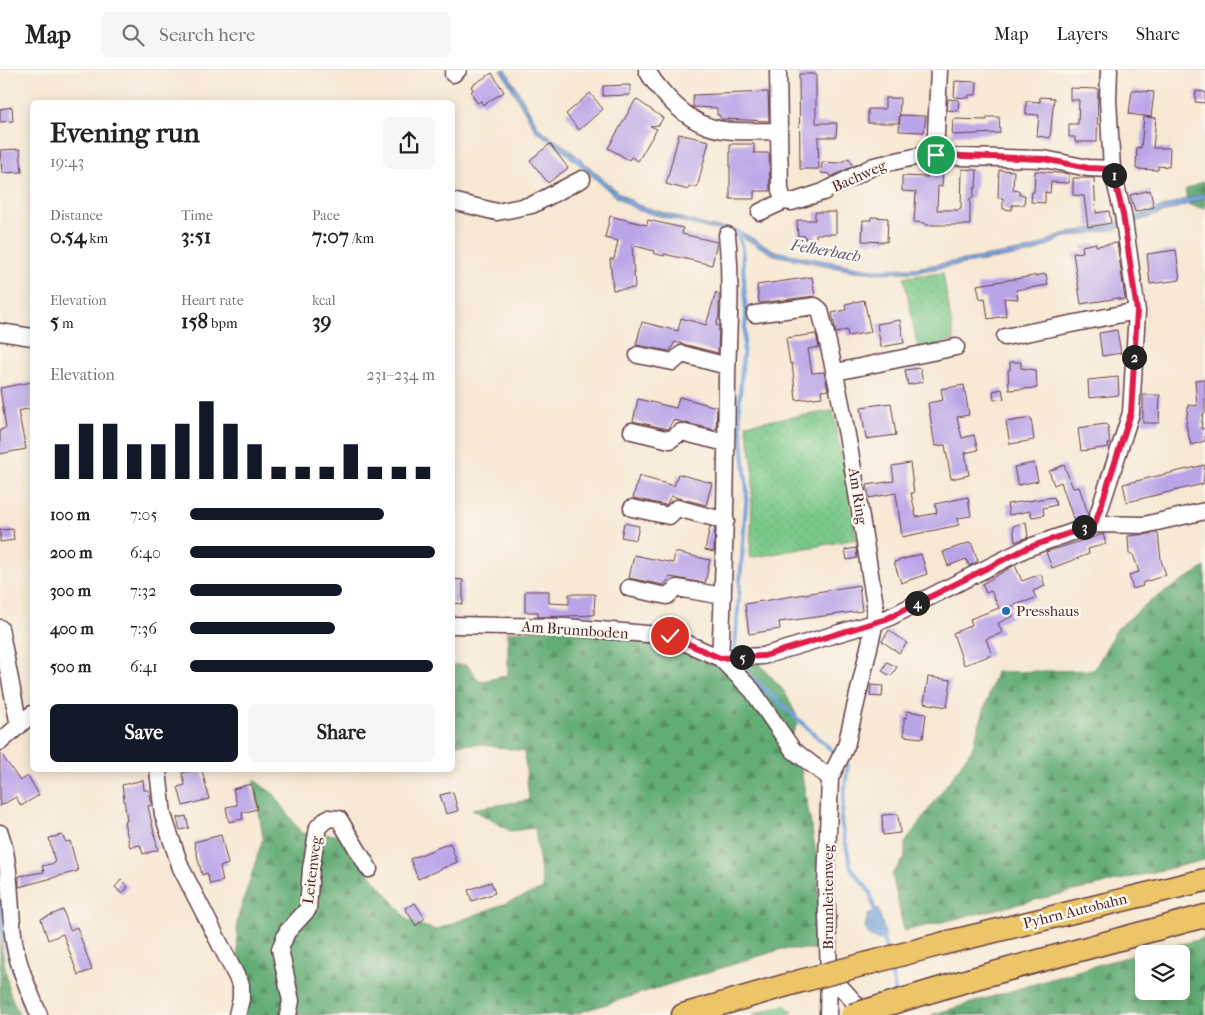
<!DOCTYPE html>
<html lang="en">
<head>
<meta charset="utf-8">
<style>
	:root { --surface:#fff; --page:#f6f6f6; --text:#222; --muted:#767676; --line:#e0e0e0; --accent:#111827 }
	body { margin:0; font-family:"IM FELL French Canon",serif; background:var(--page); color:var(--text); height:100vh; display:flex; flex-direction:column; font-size:19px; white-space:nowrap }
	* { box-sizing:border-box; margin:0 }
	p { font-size:16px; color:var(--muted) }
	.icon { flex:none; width:28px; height:28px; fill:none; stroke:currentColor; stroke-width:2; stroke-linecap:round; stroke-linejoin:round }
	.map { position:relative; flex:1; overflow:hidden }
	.drawer { position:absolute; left:30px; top:30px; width:425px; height:672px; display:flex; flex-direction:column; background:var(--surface); border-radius:8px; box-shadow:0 2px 12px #0003 }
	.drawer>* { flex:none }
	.controls { position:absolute; left:1135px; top:875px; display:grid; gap:10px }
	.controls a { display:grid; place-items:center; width:55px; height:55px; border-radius:8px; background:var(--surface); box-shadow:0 2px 12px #0003; font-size:25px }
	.pin { position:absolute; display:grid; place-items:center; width:42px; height:42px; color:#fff; margin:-21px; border:2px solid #fff; border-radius:50%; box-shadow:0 1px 5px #0007 }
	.km { position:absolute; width:25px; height:25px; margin:-12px; border-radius:50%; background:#222; color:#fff; font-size:14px; line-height:25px; text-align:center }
	.round { display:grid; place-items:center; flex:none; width:52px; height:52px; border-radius:8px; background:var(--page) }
	.overview { display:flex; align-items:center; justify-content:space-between; height:85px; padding:0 20px }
	h1 { font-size:28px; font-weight:700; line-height:38px }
	.metrics { display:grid; grid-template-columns:repeat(3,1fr); gap:8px; height:85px; padding:5px 20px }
	.metrics div { display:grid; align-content:center }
	.metrics b { font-size:21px; font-weight:700 }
	.metrics small { font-size:14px; font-weight:400 }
	.metrics p { font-size:14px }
	.chart { height:140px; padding:10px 20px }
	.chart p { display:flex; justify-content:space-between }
	.chart svg { width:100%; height:90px; margin-top:5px; stroke:var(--accent); stroke-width:6 }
	.action { display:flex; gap:10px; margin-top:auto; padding:10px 20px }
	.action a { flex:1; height:58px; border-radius:8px; background:var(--accent); color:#fff; font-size:20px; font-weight:700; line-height:58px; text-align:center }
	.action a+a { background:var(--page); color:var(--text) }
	ul { padding:0 20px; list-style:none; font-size:16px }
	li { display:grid; grid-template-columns:80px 60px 1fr; align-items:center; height:38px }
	li i { height:12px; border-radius:6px; background:var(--accent) }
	header { display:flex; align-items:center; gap:30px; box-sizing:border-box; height:70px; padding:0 25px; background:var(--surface); border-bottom:1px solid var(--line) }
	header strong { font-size:24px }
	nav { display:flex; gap:28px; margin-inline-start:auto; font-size:18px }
	.search { width:350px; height:45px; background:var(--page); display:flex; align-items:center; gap:12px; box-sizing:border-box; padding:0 18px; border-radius:8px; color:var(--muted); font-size:19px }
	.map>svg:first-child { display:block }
	.grass { fill:url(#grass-dots); stroke:#62745a }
	.forest { fill:url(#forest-firs); stroke:#566650; fill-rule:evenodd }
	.water { fill:url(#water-ripples); stroke:#5e6084 }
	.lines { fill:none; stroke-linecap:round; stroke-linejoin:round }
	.stream { stroke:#71a2dc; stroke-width:4 }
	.building { fill:#baa4e8 }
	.minor-casing { stroke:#643d44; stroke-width:19 }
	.highway-casing { stroke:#643d44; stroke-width:25 }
	.minor { stroke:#fff; stroke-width:16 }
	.highway { stroke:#edc569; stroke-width:22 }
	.highway-bridge-casing { stroke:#643d44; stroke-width:25; stroke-linecap:butt }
	.highway-bridge { stroke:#edc569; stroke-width:22 }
	.route-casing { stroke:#fff; stroke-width:10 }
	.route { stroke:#e11d48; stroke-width:6 }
	.poi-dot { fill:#1f6fb2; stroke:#fbf7ec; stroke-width:2 }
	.labels { text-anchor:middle; stroke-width:5; stroke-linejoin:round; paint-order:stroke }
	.street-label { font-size:15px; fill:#4a1f2b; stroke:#fbf7ec }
	.poi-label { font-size:15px; fill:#4a1f2b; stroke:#fbf7ec; text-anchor:start }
	.water-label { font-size:16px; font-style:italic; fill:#5a5372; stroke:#fbf7ec }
</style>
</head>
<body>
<header>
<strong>Map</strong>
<div class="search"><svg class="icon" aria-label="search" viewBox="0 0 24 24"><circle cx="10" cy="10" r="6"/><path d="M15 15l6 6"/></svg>Search here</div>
<nav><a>Map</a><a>Layers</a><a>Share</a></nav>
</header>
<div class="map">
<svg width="1205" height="945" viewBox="0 0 1205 945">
	<defs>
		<pattern id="grass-dots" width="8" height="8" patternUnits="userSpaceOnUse" patternTransform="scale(1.25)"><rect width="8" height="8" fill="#79c888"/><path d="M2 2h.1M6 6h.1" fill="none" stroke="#6aab76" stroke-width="1.8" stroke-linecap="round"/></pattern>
		<pattern id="forest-firs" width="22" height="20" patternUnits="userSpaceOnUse" patternTransform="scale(1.25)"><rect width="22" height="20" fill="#62ac74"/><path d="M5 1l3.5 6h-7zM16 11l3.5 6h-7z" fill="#538b5f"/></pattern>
		<pattern id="water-ripples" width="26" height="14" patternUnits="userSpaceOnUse" patternTransform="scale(1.25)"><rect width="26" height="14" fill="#71a2dc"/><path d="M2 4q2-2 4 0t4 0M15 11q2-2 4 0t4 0" fill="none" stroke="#5f83b3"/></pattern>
	</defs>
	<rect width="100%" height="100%" fill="#fbf7ec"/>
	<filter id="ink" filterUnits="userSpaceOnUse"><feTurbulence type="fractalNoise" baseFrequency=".02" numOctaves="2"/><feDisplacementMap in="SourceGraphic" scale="10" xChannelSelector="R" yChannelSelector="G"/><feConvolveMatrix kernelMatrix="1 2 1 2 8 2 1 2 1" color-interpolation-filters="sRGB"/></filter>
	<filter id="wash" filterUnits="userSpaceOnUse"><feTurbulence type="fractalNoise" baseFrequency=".0096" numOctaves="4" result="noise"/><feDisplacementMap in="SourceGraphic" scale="20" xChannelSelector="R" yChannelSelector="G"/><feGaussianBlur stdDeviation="1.12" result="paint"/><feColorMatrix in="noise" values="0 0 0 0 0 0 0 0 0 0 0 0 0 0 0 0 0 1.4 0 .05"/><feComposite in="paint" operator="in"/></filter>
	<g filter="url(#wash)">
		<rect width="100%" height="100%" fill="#f7e8d4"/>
		<path class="grass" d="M943,203L954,270L918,279L904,207Z
			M833,341L857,469L750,488L753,397L746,354Z
			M784,935L793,942L784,945H752Z"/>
		<path class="forest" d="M1202,112L1205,113V138L1189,136L1185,120Z
			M1205,497V790L904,861L892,804L905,788V773L972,679L996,602L1094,600L1117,559L1149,532Z
			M612,554L759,593L784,621L799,650L783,683L801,700L817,788L821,879H782L571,945H239L237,851L263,768L254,710L275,725L301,763L338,765L409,851L435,860L543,819L535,758L510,761L472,739L529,730L524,681L475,674H453V595H467L480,612L508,605V562Z
			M0,867L9,921L19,945H0Z
			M1205,868V945H931L1104,893ZM1144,884H1181V921H1144Z"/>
		<path class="water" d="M501,0H506L539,58L569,79L619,123L638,135L709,156L736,159L775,181L853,196L874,199L914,198L1031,179L1062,164L1114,154L1203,123L1205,128L1116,159L1063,168L1033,183L915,202L874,203L853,201L774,185L733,162L709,159L637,140L616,127L566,83L536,61Z
			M878,839L886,866L880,870L870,867L865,857L868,844Z"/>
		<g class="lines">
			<path class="stream" d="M736,161L742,176L746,246L739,339L747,421L735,578L738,584
				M742,592L746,602L837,685
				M844,691L848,694L841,751L851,798L870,822L876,846
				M0,804L1,859L27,945
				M882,864L887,882
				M890,896L896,923"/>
		</g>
		<g id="blocks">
			<path class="building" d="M492,3L504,22L483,35L481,31L477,33L471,22L473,20L471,16Z
				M799,4H816V53H837L836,67H818L819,99H800Z
				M955,11L977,12L976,25H969V28L954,27Z
				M630,15V25L603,26V16Z
				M1070,18L1098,19L1097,72H1075V67H1069V54H1078L1079,30H1070Z
				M1132,20L1154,22L1151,47L1129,44Z
				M1196,21L1205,22V33L1195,32Z
				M768,22L769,51L721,49L719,45H717V38L693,37V25Z
				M590,23L603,39L579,60L566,44Z
				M1040,27L1054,28L1050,68L1037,66L1039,45L1026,44V31L1040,32Z
				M885,28H900L899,53H868V39H885Z
				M636,29L663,48L659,55L650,56L657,59L638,91L631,87L629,90L608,78Z
				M948,29L959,30L958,41L947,40Z
				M12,37L13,51L0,52V39Z
				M900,45L926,46L924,62L899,61Z
				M987,47H999L1000,63L952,65L953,49L987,50Z
				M1144,47L1156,48L1153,78H1170L1169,97L1158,96V100L1136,99L1137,77L1141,78Z
				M679,64L709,71L697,118L689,116L688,120L666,114Z
				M550,74L568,98L548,113L530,90Z
				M730,74H754V83H769L770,121H754V129H730Z
				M20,79L22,102L2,103L0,80Z
				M849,88L853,96L831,107L830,104L821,103L822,92L839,93Z
				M927,98L943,99L942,116H938L937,140H958L961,139L962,99L977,100L976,118H974L973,128H970V155H925V153L914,152L916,122L902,121V106L927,107Z
				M999,100L1014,101L1013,120L1019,121V125H1025L1024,135H1012V140L1003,139V128H998Z
				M1035,101L1069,104V113L1051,112L1050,123L1045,122V133L1031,132L1032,122H1034Z
				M1073,108H1094L1096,143L1109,141L1111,153L1088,157L1084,126L1073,125Z
				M1150,120L1154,137L1135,142L1130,125Z
				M815,142H836V164H816V169H805V166H798L797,150H815Z
				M610,146L647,155L648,150L683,158L682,164L717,172L712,195L664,184V186L653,183L654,181L632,175L635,218L613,220L610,189H614L618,171L605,168Z
				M871,147L888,148L887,172L862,171L863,150H871Z
				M1096,173V176L1117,173L1125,229L1119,230V228L1081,234L1073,183L1083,182L1082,176Z
				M1176,180L1180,210L1150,214L1147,184Z
				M1046,204L1048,215L1016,220L1018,229L1004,228L1006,246L988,249L985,228L980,229L977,215Z
				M812,207L815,226L759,233L757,215Z
				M716,222L719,224V246L716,255L719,256L718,283L675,272L670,281L636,275L642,252L678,261L681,248L706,255Z
				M864,230L871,262L848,266L847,260L836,263L832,243L846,240L845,234Z
				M900,250L904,273L881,277L877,254Z
				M1117,260L1121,283L1102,286L1099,263Z
				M816,264L819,277L808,279L812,303L824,302L828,320L821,321L822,327L796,330L792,293L790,294L786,268Z
				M1010,292H1021V298L1036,300L1037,318L1009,320L1008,300H1010Z
				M920,298L923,312L908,315L905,300Z
				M1118,307L1119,325L1089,328L1088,310Z
				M1205,309V343H1203L1201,359L1205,358V371L1191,375L1186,355L1188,335L1197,336L1195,310Z
				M32,312V338L18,341L26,379L0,384V360L6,358L0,318Z
				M964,315L969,345L957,347L962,368L974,365L978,380L965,383L969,405L951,409L945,375L935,376L928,333L943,330L941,319Z
				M1002,319L1004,329L994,330L993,321Z
				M1143,325H1160L1159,353H1143Z
				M679,327L717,337L716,360L673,350L668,359L633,351L638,329L676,338Z
				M891,333L896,365L866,369L861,337Z
				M1031,348L1034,370L1010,374L1006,352Z
				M1105,354L1108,356L1110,374H1108L1109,377L1081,381L1078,358Z
				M910,393L914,423H911L916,447L937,443L935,434L968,427L971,446L958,448L959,455L902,467L896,423L869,428L867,415L894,411L892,396Z
				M1034,393L1038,411L1018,415L1014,397Z
				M1064,395L1073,418L1079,417L1088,443L1087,446L1074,451L1061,412L1054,415L1049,401Z
				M1205,395L1203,414L1127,432L1123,414Z
				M678,404L712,413L706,435L671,426L666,435L633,428L639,406L674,416Z
				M1054,427L1056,435L1043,438L1044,445L1032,447L1030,441L1009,445L1007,434Z
				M1026,452L1028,467L1015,472L1013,456Z
				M624,453L639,456L636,470L621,467Z
				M710,457L715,458L714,482L705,480Z
				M13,459L14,470L0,472V460Z
				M1158,463L1161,490L1166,505L1142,513L1143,516L1133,519L1129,505L1139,502L1133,484H1129L1128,466Z
				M1103,464L1106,474L1088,479L1089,484L1052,498L1046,482Z
				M971,472L978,491L969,496L966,489L948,496L943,482Z
				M856,478L857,488L847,490L845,480Z
				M675,482L710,490L705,513L670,507L664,515L629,508L634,485L673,493Z
				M921,484L927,504L901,513L894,492Z
				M1015,495L1022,511L1041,504L1045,516L1033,521L1036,528L1009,537L1013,546L998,553L1002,563L986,569L992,585L964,595L953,563L972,555L970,549L999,538L991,521L986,523L982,514Z
				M452,509L463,510V534L452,533Z
				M859,515L862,541L779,552L780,559L749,564L745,534Z
				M525,521H549V533L569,534V524H595L594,545L538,547V542H525Z
				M889,560L907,573L899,583L882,571Z
				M887,592L897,597L891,606L882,601Z
				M928,607L951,610L947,637L924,633Z
				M871,615L883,616L882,627L870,626Z
				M907,641L926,644L923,668L904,666V647L907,648Z
				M0,682L20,711L28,706L39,725L21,736L16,727L0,736Z
				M192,700H202L209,729L183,736L178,717L185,715L182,703Z
				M143,710L144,720H149L151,731L152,735L148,736L158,780L143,784L140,775L130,777L124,752L127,751L122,715Z
				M251,714L257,739L242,743L243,749L229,752L226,737L237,735L233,719Z
				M453,722L458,741L446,744L440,725Z
				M898,744L900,763L883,765L882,745Z
				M186,746L189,758L180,760L177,748Z
				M62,765L66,772L70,771L78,801L19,817V806L44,802L42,796L55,793L49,768Z
				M221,765L228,794L220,797L223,811L210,814L207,803L202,805L194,772Z
				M450,773L457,792L418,809L410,789Z
				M121,810L128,817L122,824L115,817Z
				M491,812L495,823L472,831L468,820Z
				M415,833L425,848L416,856L405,838Z
				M63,840L70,860L77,857L92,900L78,905L63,864L48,870L41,849Z"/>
		</g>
	</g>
	<g filter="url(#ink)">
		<use href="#blocks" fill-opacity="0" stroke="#643d44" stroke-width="1"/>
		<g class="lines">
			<defs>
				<path id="minor" d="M647,0C652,11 660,19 668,28C705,67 729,61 779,61
					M778,0L780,120L784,131
					M453,4L458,0
					M935,85L939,0
					M452,131L497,142L532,135L582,109
					M760,142L784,131L792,132L823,122L874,96L919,86L1044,89L1088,98L1112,99
					M727,165C732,213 728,261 727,309C726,402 725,495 720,588L752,620L793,680L830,708L846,676L875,552V535C859,436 845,337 820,240L815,236L755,244
					M0,262L32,267
					M1005,267L1137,241
					M638,285L673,292L682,284L727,296
					M836,302L956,277
					M632,361L670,370L681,362L726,373
					M632,438L669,446L677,438L726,451
					M1095,454L1131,343L1137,241L1123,144L1112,99L1108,30L1109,0
					M629,518L667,526L677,518L723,526
					M452,555L565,557L670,566L720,588L763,586L886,549L1027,478L1095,454L1144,455L1205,441
					M0,558L19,656
					M0,672L32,644
					M158,700L163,745L181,798L241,915V929L237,945
					M0,763C11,795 9,830 13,864C16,892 28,918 39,945
					M829,904L866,945
					M288,945L291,931L280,879L287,862L308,839L311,798L318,757L328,748L339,749L369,799
					M828,945L829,904L826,815L830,708"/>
				<path id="highway" d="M945,873L1205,810
					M972,909L1205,846
					M683,945L801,911"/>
			</defs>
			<use href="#minor" class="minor-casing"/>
			<use href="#highway" class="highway-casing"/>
			<use href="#minor" class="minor"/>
			<use href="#highway" class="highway"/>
			<defs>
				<path id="highway-bridge" d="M801,911L945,873
					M852,945L972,909"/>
			</defs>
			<use href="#highway-bridge" class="highway-bridge-casing"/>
			<use href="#highway-bridge" class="highway-bridge"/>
		</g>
	</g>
	<g class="lines" filter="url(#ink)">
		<defs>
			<path id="route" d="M670,566L720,588L764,586L886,549L1027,478L1095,454L1131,343L1137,241L1123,144L1112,99L1088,98L1044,89L936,85"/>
		</defs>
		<use href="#route" class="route-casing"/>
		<use href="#route" class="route"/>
	</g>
	<circle class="poi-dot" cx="1006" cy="541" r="5"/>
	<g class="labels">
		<g class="street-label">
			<text transform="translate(859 106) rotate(-24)" y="5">Bachweg</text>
			<text transform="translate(858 426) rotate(81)" y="5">Am Ring</text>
			<text transform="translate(575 560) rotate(4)" y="5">Am Brunnboden</text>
			<text transform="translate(312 800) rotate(-83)" y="5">Leitenweg</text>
			<text transform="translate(828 827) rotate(-90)" y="5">Brunnleitenweg</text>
			<text transform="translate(1075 841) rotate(-14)" y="5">Pyhrn Autobahn</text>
		</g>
		<g class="poi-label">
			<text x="1016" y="546">Presshaus</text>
		</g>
		<g class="water-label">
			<text transform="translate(826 180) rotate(10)" y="6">Felberbach</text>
		</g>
	</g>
</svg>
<div class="controls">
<a><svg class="icon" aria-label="layers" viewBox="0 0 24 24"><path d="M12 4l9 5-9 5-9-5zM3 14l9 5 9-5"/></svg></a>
</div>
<div class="pin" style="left:936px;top:85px;background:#1e9e55"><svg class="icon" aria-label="arrive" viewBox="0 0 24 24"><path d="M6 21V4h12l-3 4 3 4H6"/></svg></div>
<div class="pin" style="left:670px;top:566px;background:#d93025"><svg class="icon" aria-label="check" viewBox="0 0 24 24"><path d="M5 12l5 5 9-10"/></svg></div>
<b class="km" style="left:1114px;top:105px">1</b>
<b class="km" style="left:1134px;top:287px">2</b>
<b class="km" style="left:1084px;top:457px">3</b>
<b class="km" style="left:917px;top:533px">4</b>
<b class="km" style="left:742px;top:587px">5</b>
<section class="drawer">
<div class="overview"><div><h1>Evening run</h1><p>19:43</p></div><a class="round"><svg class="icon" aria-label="share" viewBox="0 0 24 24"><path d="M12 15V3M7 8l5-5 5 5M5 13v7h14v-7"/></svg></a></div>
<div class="metrics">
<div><p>Distance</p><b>0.54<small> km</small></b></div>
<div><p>Time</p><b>3:51</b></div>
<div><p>Pace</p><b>7:07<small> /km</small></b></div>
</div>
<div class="metrics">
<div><p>Elevation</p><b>5<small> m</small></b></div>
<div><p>Heart rate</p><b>158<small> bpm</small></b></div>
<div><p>kcal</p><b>39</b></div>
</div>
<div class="chart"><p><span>Elevation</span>231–234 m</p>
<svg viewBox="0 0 160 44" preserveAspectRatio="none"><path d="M5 44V27M15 44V17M25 44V17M35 44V27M45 44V27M55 44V17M65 44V6M75 44V17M85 44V27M95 44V38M105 44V38M115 44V38M125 44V27M135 44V38M145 44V38M155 44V38"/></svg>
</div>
<ul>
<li><b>100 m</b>7:05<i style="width:79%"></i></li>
<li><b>200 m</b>6:40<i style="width:100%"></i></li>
<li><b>300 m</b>7:32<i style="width:62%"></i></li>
<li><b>400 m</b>7:36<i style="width:59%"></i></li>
<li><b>500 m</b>6:41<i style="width:99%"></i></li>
</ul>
<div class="action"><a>Save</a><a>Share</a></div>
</section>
</div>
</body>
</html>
